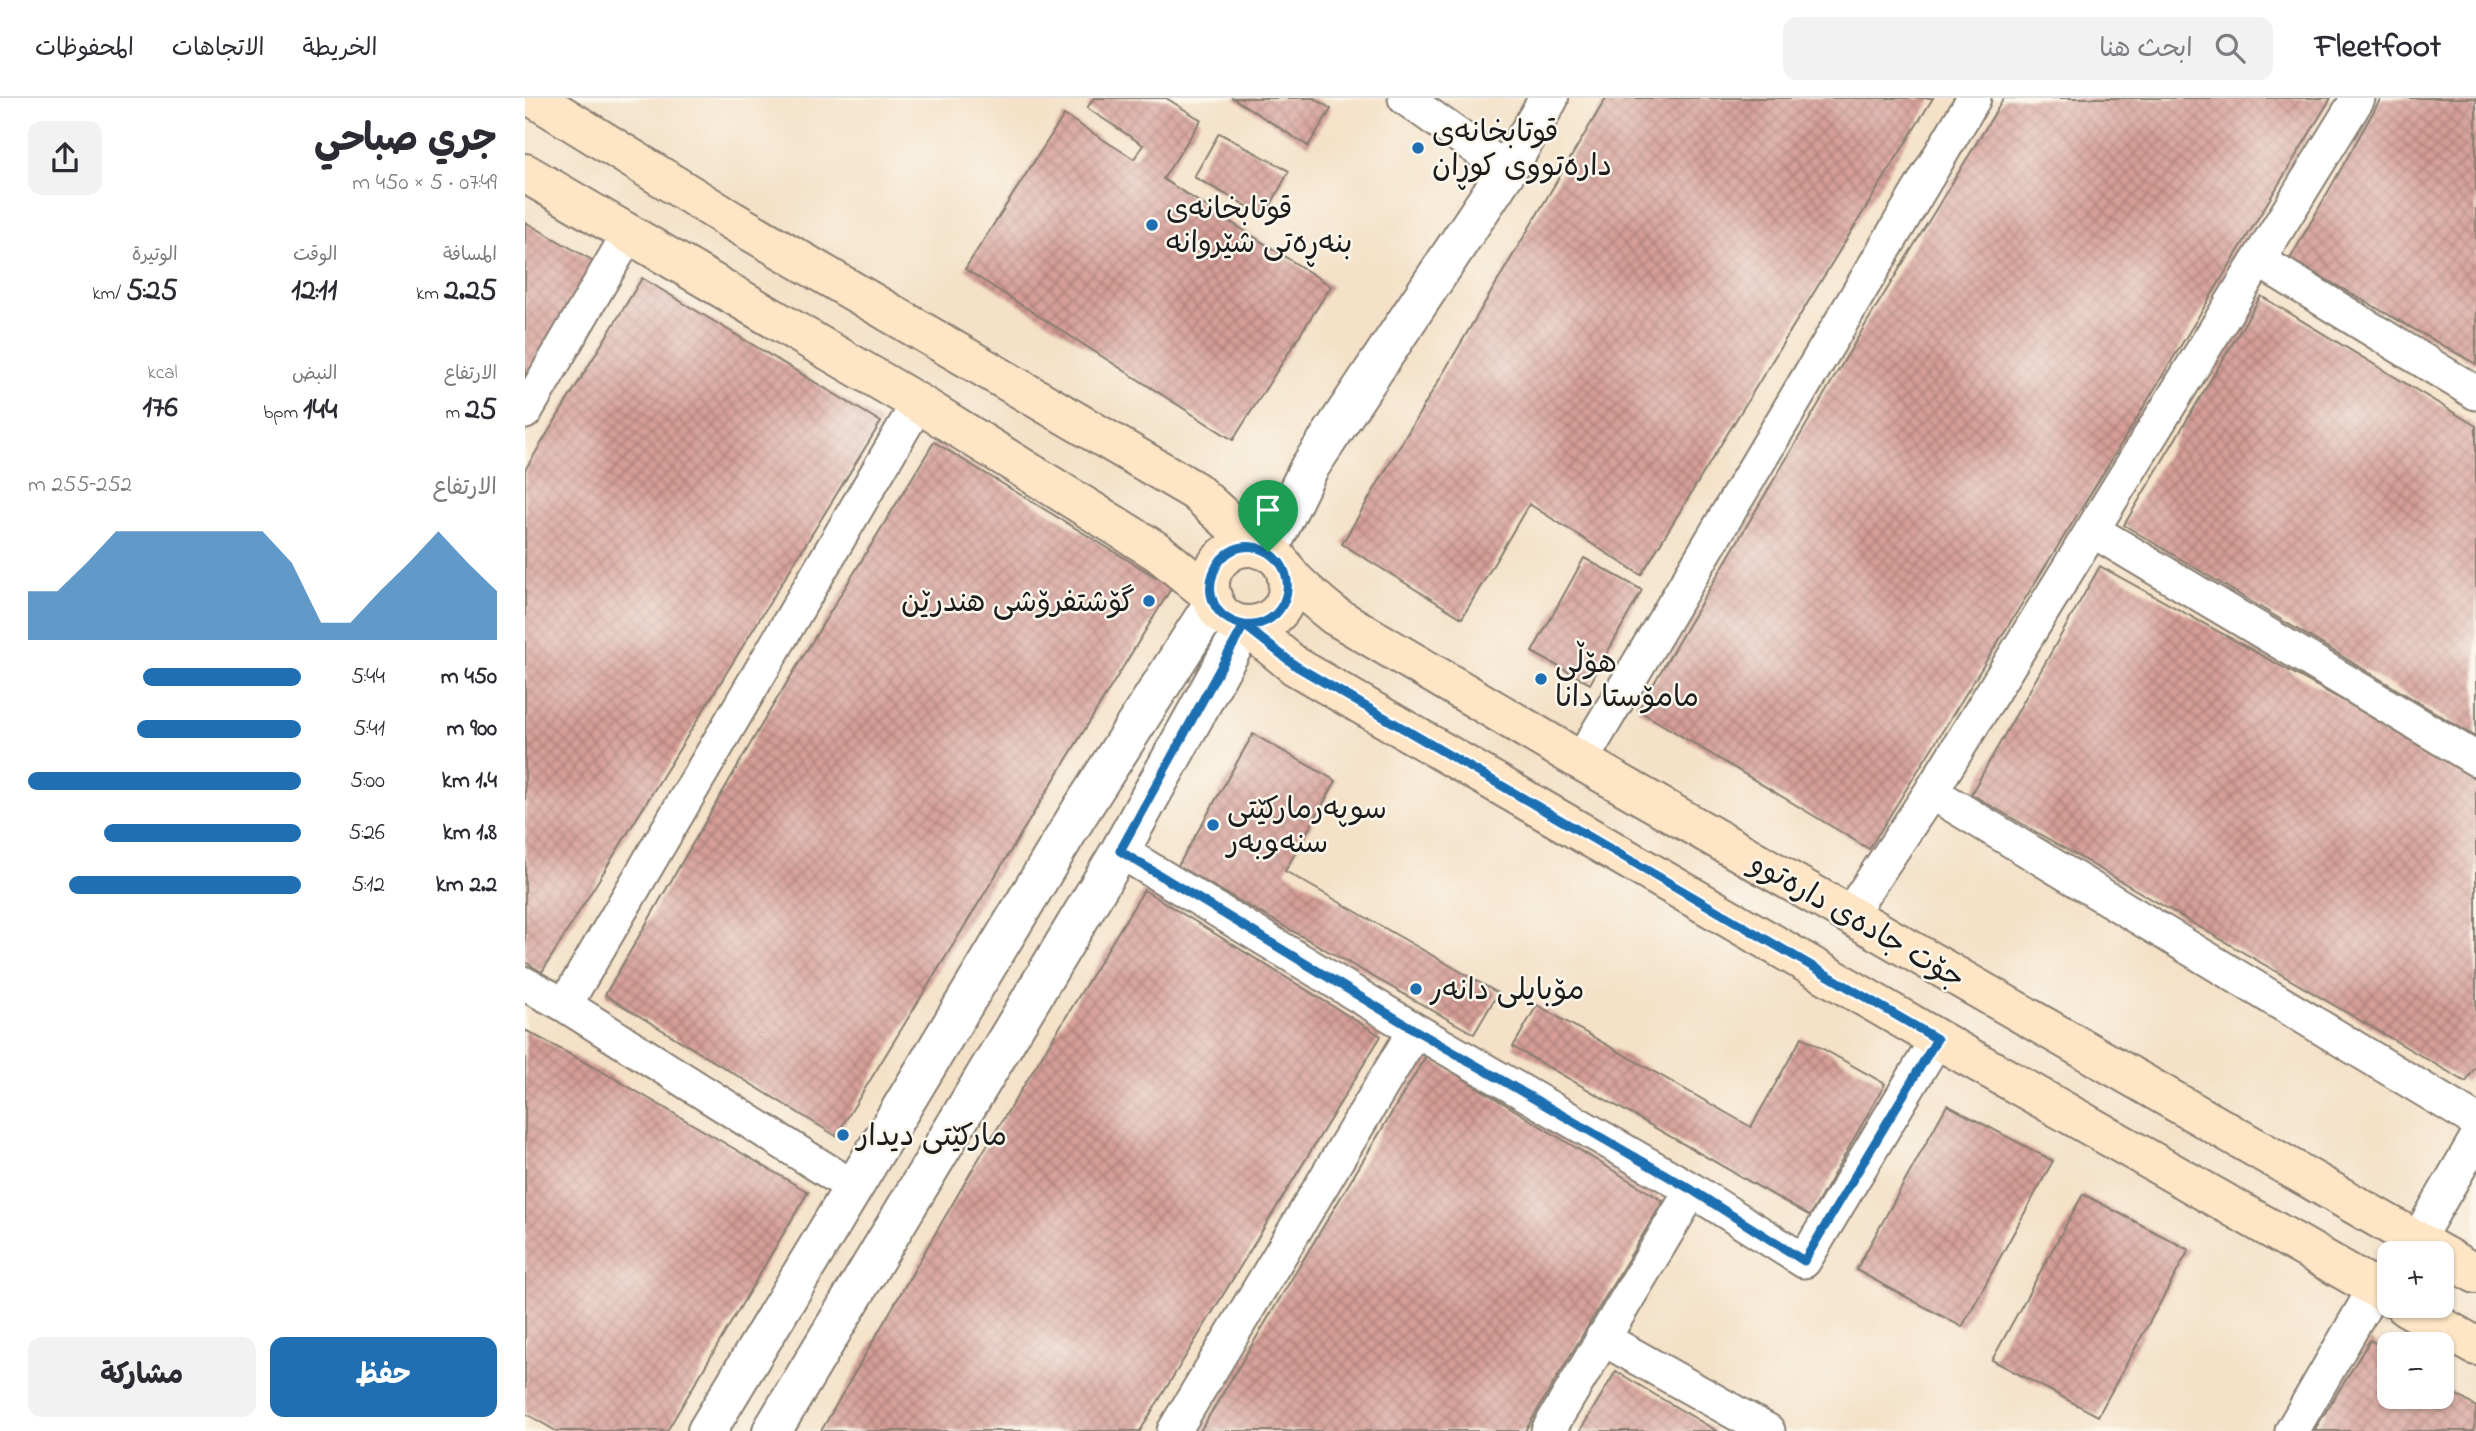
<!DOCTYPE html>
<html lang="ar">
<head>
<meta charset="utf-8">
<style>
	:root { --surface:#fff; --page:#f2f2f3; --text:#2b2b33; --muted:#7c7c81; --line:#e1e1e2; --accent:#1f6fb2 }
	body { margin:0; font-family:"Indie Flower","Playpen Sans Arabic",sans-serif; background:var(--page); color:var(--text); direction:rtl; height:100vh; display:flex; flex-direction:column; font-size:26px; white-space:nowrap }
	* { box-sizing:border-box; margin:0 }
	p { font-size:23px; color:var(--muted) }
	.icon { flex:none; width:38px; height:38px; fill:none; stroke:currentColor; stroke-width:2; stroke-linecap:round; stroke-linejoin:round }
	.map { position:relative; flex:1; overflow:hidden; direction:ltr }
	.panel { display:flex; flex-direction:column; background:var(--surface); width:525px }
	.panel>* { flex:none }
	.tools { position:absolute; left:1852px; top:1143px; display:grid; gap:14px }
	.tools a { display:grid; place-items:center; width:77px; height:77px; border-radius:14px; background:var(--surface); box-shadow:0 2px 5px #0004; font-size:35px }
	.pin { position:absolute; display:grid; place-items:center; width:60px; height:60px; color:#fff; margin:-72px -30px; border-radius:50% 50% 50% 0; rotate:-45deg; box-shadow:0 0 7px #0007 }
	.pin .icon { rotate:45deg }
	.round { display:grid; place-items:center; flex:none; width:74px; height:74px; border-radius:14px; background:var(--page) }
	.headline { display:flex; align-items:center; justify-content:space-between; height:119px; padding:0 28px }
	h1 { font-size:38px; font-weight:700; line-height:52px }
	.stats { display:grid; grid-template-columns:repeat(3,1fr); gap:10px; height:119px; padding:7px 28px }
	.stats div { display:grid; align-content:center }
	.stats b { font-size:30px; font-weight:700 }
	.stats small { font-size:19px; font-weight:400 }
	.stats p { font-size:19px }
	.chart { height:196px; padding:14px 28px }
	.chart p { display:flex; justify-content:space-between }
	.chart svg { width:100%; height:126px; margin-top:7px; fill:var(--accent); opacity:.7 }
	.action { display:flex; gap:14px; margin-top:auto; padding:14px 28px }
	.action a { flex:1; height:80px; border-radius:14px; background:var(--accent); color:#fff; font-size:28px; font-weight:700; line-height:80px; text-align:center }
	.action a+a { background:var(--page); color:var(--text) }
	ul { padding:0 28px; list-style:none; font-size:23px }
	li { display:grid; grid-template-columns:112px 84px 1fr; align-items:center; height:52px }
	li i { height:18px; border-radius:9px; background:var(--accent) }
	header { display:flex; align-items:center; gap:42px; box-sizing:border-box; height:98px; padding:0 35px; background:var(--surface); border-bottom:2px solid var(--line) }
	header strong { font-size:33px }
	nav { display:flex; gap:38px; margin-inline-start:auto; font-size:24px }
	.search { width:490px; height:63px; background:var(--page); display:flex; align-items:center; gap:18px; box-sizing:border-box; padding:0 24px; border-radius:14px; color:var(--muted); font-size:26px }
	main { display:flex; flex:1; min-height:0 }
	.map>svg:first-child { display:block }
	.building { fill:url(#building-cross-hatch) }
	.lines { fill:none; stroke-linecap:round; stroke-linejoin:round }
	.minor-casing { stroke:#887e72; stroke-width:37 }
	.tertiary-casing { stroke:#887e72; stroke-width:42 }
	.secondary-casing { stroke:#887e72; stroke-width:42 }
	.minor { stroke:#fff; stroke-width:33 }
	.tertiary { stroke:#fff; stroke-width:38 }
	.secondary { stroke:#fde5c5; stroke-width:38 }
	.route-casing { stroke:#fff; stroke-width:14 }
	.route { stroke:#1f6fb2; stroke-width:9 }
	.poi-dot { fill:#1f6fb2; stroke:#fbf7ec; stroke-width:2.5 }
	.labels { text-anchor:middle; stroke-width:5; stroke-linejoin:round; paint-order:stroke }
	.poi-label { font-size:30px; fill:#1c1c1c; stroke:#fbf7ec; text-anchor:start }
	.street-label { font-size:30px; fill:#1c1c1c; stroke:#fbf7ec }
</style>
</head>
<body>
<header>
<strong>Fleetfoot</strong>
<div class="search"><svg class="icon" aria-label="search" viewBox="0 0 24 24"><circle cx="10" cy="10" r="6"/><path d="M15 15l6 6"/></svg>ابحث هنا</div>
<nav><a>الخريطة</a><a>الاتجاهات</a><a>المحفوظات</a></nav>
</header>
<main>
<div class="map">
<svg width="1951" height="1333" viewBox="0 0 1951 1333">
	<defs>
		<pattern id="building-cross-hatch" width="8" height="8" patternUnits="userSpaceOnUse" patternTransform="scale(1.75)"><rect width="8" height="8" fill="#d69e97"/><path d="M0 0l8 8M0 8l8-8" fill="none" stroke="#ad807a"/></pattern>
	</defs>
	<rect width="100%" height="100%" fill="#fbf7ec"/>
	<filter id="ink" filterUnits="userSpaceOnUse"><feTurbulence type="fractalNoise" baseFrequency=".0143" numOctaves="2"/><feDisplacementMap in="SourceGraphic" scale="14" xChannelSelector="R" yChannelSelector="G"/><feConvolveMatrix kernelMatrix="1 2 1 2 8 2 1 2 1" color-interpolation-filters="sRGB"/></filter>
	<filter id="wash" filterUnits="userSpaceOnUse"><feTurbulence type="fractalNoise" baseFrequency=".00686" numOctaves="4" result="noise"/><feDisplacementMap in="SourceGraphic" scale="28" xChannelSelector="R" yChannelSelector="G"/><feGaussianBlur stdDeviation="1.57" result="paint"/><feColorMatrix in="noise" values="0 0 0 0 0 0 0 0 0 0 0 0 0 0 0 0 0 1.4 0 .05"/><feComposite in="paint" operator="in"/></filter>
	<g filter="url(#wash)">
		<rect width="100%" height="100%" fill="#f4e1c7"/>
		<g id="blocks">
			<path class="building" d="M569,0H641L676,22L638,81L806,188L708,342L440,171L539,17L609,61L618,47L562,10Z
				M708,0H789L806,11L783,48Z
				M1081,0H1408L1116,477L1004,406L937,520L817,446Z
				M1479,0H1806L1581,371L1344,751L1113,612L1342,224Z
				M1856,0H1951V266L1765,161Z
				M694,35L764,73L740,118L669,79Z
				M0,124L74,166L0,293Z
				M117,180L356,324L17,874L0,864V372Z
				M1736,198L1951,328V639L1599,427Z
				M409,344L647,489L311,1038L80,897L241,619Z
				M1059,460L1117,492L1065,586L1007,554Z
				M1575,468L1819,603L1951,681V968L1941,984L1446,696Z
				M728,636L811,683L760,773L973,895L949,936L653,768Z
				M619,792L856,938L615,1333H296L450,1067Z
				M1012,907L1226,1029L1277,939L1360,986L1285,1118L988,949Z
				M0,932L87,979L283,1094L142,1333H31L0,1315Z
				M901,958L1138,1103L1000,1333H675Z
				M1422,1007L1528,1063L1437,1229L1331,1172Z
				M1558,1096L1664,1152L1573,1318L1467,1262Z
				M1845,1242L1864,1254V1298H1916V1287L1951,1309L1949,1333H1789Z
				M1091,1273L1132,1298L1192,1333H1055Z"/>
		</g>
	</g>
	<g filter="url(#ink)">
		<use href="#blocks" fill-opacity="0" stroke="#887e72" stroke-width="2"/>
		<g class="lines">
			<defs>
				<path id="minor" d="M880,0L982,72
					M1735,163L1951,295
					M0,314L103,137
					M1567,432L1951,661
					M1056,663L1449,0
					M1406,694L1951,1023
					M595,753L890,932L1167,1092L1279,1163L1412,941
					M1324,817L1406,694L1833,0
					M0,886L40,907L328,1089
					M40,907L393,305
					M1892,1142L1951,1041
					M1077,1240L1243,1333
					M649,1333L890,932
					M1023,1333L1167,1092
					M1767,1333L1850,1190"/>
				<path id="tertiary" d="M743,454L784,370L982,72L1024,0
					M182,1333L551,720L689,504
					M247,1333L595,753L720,527"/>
				<path id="secondary" d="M9,0L206,122L670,393L734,451
					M0,75L393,305L633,454L687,498
					M761,475C776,530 698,548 686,496C683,483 687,470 696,461C710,446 734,445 750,458C758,465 762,476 770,483C783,496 796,507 810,518L1056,663L1914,1155
					M720,527L770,568L1412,941L1864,1198
					M1916,1156L1951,1176
					M1880,1208L1951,1248"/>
			</defs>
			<use href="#minor" class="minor-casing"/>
			<use href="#tertiary" class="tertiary-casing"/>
			<use href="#secondary" class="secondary-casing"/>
			<use href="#minor" class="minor"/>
			<use href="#tertiary" class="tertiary"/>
			<use href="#secondary" class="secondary"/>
		</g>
	</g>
	<g class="lines" filter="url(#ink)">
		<defs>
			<path id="route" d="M743,454C691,426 657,514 719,527L595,753L890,932L1167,1092L1279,1163L1412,941L771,568L719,527C761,531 779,476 743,454"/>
		</defs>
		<use href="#route" class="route-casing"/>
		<use href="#route" class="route"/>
	</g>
	<g class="poi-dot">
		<circle cx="893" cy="50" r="7"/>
		<circle cx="627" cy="127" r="7"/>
		<circle cx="624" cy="503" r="7"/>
		<circle cx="1016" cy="581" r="7"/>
		<circle cx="688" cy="727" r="7"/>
		<circle cx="891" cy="891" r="7"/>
		<circle cx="318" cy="1037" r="7"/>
	</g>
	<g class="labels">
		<g class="poi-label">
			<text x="907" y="43">قوتابخانەی<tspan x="907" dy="34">دارەتووی کوڕان</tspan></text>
			<text x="641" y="120">قوتابخانەی<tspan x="641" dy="34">بنەڕەتی شێروانە</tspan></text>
			<text x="610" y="513" text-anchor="end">گۆشتفرۆشی هندرێن</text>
			<text x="1030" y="574">هۆڵی<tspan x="1030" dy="34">مامۆستا دانا</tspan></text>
			<text x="702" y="720">سوپەرمارکێتی<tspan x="702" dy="34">سنەوبەر</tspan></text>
			<text x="905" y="901">مۆبایلی دانەر</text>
			<text x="332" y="1047">مارکێتی دیدار</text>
		</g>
		<g class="street-label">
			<text transform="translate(1333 822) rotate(30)" y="10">جۆت جادەی دارەتوو</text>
		</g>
	</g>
</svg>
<div class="tools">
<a>+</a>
<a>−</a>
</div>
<div class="pin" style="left:743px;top:454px;background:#1e9e55"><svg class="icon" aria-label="arrive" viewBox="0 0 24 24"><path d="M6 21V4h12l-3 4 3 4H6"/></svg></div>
</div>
<section class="panel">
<div class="headline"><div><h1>جري صباحي</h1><p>07:49 · 5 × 450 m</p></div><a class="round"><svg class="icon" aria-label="share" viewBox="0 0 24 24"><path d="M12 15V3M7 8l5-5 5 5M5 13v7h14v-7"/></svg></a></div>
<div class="stats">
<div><p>المسافة</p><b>2.25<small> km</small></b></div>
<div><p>الوقت</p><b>12:11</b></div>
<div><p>الوتيرة</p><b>5:25<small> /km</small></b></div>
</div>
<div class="stats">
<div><p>الارتفاع</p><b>25<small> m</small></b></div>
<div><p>النبض</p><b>144<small> bpm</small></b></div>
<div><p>kcal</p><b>176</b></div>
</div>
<div class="chart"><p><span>الارتفاع</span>252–255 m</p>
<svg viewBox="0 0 160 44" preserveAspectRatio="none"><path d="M0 44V27L10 27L20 17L30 6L40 6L50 6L60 6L70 6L80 6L90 17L100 38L110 38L120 27L130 17L140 6L150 17L160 27V44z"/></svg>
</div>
<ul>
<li><b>450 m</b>5:44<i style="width:58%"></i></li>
<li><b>900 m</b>5:41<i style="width:60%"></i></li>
<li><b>1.4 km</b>5:00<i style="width:100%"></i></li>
<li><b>1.8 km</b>5:26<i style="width:72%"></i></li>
<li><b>2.2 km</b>5:12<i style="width:85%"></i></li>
</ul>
<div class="action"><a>حفظ</a><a>مشاركة</a></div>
</section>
</main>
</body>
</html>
